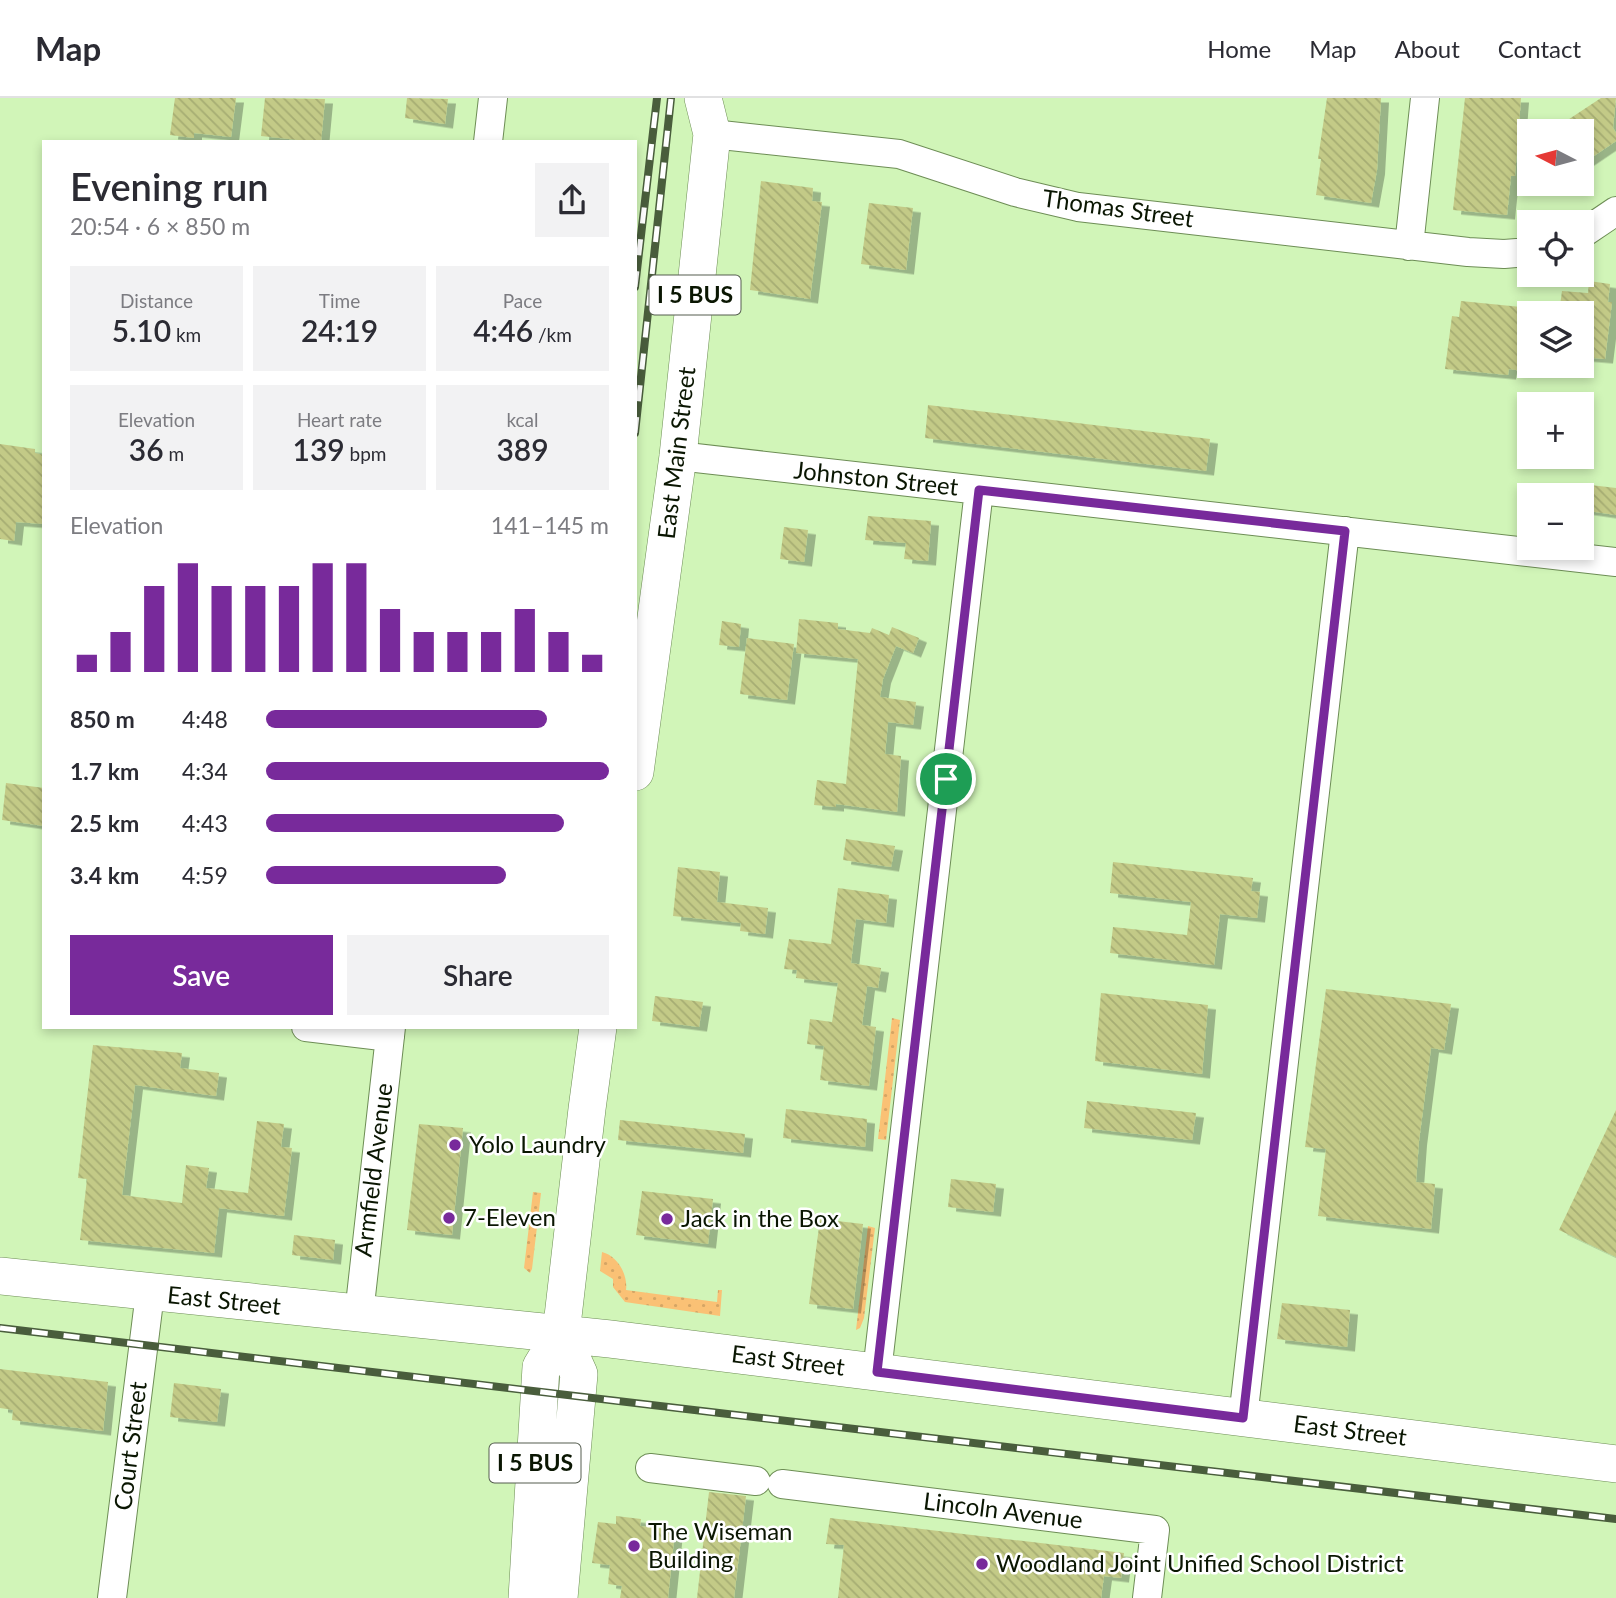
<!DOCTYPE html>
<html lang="en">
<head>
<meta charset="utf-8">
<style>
	:root { --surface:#fff; --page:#f2f2f3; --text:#2b2b33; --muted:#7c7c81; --line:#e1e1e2; --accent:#782a9b }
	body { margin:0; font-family:Lato,sans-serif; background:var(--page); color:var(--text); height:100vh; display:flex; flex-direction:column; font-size:26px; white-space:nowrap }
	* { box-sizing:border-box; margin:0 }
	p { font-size:23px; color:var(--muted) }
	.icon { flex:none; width:38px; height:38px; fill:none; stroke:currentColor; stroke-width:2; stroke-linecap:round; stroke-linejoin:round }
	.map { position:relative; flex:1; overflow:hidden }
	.drawer { position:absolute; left:42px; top:42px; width:595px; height:889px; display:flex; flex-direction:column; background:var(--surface); border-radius:0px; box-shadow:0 4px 10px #0003 }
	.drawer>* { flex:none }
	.needle { width:46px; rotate:276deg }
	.tools { position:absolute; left:1517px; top:21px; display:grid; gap:14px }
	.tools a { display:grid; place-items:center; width:77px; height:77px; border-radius:0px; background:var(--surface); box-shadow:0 4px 10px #0003; font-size:35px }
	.pin { position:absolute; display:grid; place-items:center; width:60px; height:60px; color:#fff; margin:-30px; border:4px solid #fff; border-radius:50%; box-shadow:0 2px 7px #0007 }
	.round { display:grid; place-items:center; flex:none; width:74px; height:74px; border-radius:0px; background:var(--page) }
	.summary { display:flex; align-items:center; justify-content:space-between; height:119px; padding:0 28px }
	h1 { font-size:38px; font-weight:600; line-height:52px }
	.figures { display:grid; grid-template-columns:repeat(3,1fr); gap:10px; height:119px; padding:7px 28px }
	.figures div { display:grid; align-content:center; border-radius:0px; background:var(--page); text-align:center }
	.figures b { font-size:30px; font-weight:600 }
	.figures small { font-size:19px; font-weight:400 }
	.figures p { font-size:19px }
	.chart { height:196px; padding:14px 28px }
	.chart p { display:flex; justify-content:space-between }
	.chart svg { width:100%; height:126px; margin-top:7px; stroke:var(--accent); stroke-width:6 }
	.cta { display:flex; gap:14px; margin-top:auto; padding:14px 28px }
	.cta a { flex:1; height:80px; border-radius:0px; background:var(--accent); color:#fff; font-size:28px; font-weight:600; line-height:80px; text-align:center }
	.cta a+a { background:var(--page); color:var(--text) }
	ul { padding:0 28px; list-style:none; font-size:23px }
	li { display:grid; grid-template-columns:112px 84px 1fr; align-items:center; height:52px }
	li i { height:18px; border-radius:9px; background:var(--accent) }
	header { display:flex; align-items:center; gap:42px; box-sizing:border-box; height:98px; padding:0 35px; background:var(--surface); border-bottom:2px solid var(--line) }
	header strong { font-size:33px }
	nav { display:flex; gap:38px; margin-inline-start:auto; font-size:24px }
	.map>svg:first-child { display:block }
	.grass { fill:url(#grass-dots) }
	.building { fill:url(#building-back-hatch); filter:url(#shadow) }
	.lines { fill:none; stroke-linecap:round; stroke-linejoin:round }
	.minor-casing { stroke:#6d8d55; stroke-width:30 }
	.major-casing { stroke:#6d8d55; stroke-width:38 }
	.minor { stroke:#fff; stroke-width:28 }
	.major { stroke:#fff; stroke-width:37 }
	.rail-casing { stroke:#495d3c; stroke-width:8 }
	.rail { stroke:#fff; stroke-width:5; stroke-dasharray:16; stroke-linecap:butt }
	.route-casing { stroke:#fff; stroke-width:14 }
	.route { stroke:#782a9b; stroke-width:9 }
	.poi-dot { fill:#782a9b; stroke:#fff; stroke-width:2.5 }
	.labels { text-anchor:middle; stroke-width:5; stroke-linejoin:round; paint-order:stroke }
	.shield { fill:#fff; stroke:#545c4e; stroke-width:2 }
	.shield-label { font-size:23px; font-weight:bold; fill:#0a1602 }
	.street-label { font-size:24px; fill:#0a1602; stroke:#fff }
	.poi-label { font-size:24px; fill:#0a1602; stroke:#fff; text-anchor:start }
</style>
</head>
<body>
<header>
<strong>Map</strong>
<nav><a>Home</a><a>Map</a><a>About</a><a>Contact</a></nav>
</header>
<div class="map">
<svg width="1616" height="1500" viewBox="0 0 1616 1500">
	<defs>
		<pattern id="grass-dots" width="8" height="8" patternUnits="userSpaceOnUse" patternTransform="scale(1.75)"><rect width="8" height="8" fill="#fac175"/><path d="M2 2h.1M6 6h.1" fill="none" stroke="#d5a564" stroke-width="1.8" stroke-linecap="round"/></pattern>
		<pattern id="building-back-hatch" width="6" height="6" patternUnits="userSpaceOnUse" patternTransform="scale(1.75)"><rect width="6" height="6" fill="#c3ca87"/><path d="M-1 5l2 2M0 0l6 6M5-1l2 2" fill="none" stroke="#a6ad73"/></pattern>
		<filter id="shadow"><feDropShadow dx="8" dy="4.5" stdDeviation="0" flood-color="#0004"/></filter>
	</defs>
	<rect width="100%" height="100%" fill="#d1f5b8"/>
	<path class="grass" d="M892,920L900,922L886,1042L878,1041Z
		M533,1094L541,1095L532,1171L530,1175L524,1170Z
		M868,1128L875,1130L864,1220L860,1230L856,1232Z
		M602,1154C618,1158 628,1177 626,1192L717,1204L718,1192H722L720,1218L625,1204L613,1189V1181L600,1173Z"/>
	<path class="building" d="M175,0H236L231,39L194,35V40L170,37Z
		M265,0L325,1L321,44H298V42L261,38Z
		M407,0L448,1L445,26L405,20Z
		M1327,0H1381L1377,72L1371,105L1316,97L1321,61H1318Z
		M1465,0H1521L1515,78H1511L1507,117L1453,112Z
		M1601,0H1616L1613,30L1616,35V43L1582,66V33H1551Z
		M761,83L813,90L812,103L822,104L810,201L750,192Z
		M869,105L913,110L906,172L861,166Z
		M1589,183L1610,186L1608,204H1612L1605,261L1582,259L1585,215H1559L1562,193L1588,195Z
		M1461,203L1530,210V274L1509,271L1508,277L1445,271L1452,218L1459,219Z
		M928,307L1210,341L1206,373L925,340Z
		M0,346L35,351V355L44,357V426L16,424L14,443L0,441Z
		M1582,386L1616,390V417L1582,412Z
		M868,418L931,423L928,463L904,461L906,445L865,442Z
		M784,429L808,432L804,464L780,461Z
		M799,521L838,525V531L870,535L872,530L889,537L892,529L919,540L913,555L896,548L883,581L880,599L916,604L913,627L888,624L885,656L901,658L897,714L836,706V709L814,707L817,682L846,686L858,561L796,555Z
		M722,523L741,526L739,549L719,547Z
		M747,540L794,546L787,602L740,596Z
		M6,685L44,690V728L2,722Z
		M846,741L895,748L891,769L843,762Z
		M1113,764L1253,780L1251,793L1260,794L1257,820L1220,816L1214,867L1110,855L1113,829L1187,837L1191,804L1110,795Z
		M678,769L720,774L717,804L768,810L765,836L740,833L741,825L673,818Z
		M838,790L889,797L886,825L856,821L851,865L881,870L878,890L867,888L862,927L876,929L869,988L820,982L824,948L807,946L810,921L832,924L838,885L796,880L797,872L784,871L789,841L831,846Z
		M1326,891L1451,906L1444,952L1431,950L1419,1043L1416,1084L1435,1086L1431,1131L1318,1118L1326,1051L1305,1049Z
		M1101,895L1208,907L1202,976L1095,963Z
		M655,898L703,904L699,929L652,923Z
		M93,947L182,955L180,970L219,975L216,998L135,987L122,1097L182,1105L186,1067L209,1070L206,1090L248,1095L257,1023L284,1026L281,1049L292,1050L284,1118L219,1110L214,1155L80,1142L87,1081L78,1080Z
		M1087,1003L1196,1015L1192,1042L1084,1030Z
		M786,1011L867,1021L865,1049L783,1040Z
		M1616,1012V1159L1559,1132Z
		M620,1022L745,1036L743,1055L618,1042Z
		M419,1026L463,1030L452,1137L407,1132Z
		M951,1081L996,1086L993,1114L948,1109Z
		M642,1093L713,1101L708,1146L636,1137Z
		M820,1121L863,1126L853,1211L809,1206Z
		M294,1137L335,1142L333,1162L292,1157Z
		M1282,1205L1350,1212L1347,1249L1277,1241Z
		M0,1271L108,1284L103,1333L12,1322L13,1312L0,1310Z
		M174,1285L221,1291L217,1324L170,1319Z
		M709,1394L746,1398L734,1500H697Z
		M616,1418L641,1421L640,1428L675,1432L668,1500H620L622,1488L608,1486L610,1467L592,1465L598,1424L616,1426Z
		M830,1420L1124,1455L1121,1480L1104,1478L1101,1500H838L844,1447L826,1446Z"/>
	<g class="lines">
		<defs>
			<path id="minor" d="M712,36L899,56L1015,94L1078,109L1468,154L1504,156L1530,154
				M488,44L493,0
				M1582,136L1616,113
				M1409,148L1425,0
				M678,358L1616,464
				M306,929L390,939
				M359,1216L391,929
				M877,1274L979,392
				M1243,1320L1345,433
				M650,1370L756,1383
				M782,1386L1155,1432L1147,1500
				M112,1500L150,1195"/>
			<path id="major" d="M635,674L678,358L712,36L703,0
				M0,1178L610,1241L1616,1366
				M527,1500L541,1269L561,1236L587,1011L598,929
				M559,1500L579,1276L561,1236"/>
		</defs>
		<use href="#minor" class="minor-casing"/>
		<use href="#major" class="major-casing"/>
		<use href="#minor" class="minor"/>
		<use href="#major" class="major"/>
		<defs>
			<path id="rail" d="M635,189L657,0
				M635,335L671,0
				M0,1230L1616,1421"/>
		</defs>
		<use href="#rail" class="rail-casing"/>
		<use href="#rail" class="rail"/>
	</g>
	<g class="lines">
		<defs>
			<path id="route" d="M979,392L1345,433L1243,1320L877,1274Z"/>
		</defs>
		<use href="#route" class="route-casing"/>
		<use href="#route" class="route"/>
	</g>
	<g class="poi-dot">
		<circle cx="455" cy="1047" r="7"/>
		<circle cx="449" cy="1120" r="7"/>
		<circle cx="667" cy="1121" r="7"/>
		<circle cx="634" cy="1448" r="7"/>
		<circle cx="982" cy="1466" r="7"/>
	</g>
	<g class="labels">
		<g class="shield">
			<rect x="649.5" y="177.5" width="91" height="39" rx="5"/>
			<rect x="489.5" y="1345.5" width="91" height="39" rx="5"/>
		</g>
		<g class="shield-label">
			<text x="695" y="205">I 5 BUS</text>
			<text x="535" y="1373">I 5 BUS</text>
		</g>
		<g class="street-label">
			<text transform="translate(1118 111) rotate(8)" y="8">Thomas Street</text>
			<text transform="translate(677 355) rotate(-83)" y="8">East Main Street</text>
			<text transform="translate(876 381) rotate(6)" y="8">Johnston Street</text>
			<text transform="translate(374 1072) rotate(-83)" y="8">Armfield Avenue</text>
			<text transform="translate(224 1203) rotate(6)" y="8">East Street</text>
			<text transform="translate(788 1263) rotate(7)" y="8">East Street</text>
			<text transform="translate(1350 1333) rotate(7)" y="8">East Street</text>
			<text transform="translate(131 1348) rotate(-83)" y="8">Court Street</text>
			<text transform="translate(1003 1413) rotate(7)" y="8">Lincoln Avenue</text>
		</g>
		<g class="poi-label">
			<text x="469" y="1055">Yolo Laundry</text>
			<text x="463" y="1128">7-Eleven</text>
			<text x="681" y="1129">Jack in the Box</text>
			<text x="648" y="1442">The Wiseman<tspan x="648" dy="28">Building</tspan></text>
			<text x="996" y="1474">Woodland Joint Unified School District</text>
		</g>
	</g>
</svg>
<div class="tools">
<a><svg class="needle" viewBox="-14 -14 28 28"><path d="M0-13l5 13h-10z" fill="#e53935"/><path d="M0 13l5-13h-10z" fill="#7c7c81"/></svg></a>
<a><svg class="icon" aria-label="locate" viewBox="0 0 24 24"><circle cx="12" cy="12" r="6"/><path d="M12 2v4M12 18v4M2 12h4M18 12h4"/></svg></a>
<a><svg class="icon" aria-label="layers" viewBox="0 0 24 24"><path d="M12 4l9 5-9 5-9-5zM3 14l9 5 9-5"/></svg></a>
<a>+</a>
<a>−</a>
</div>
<div class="pin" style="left:946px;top:681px;background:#1e9e55"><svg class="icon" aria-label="arrive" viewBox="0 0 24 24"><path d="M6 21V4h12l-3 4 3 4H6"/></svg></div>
<section class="drawer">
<div class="summary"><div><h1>Evening run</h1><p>20:54 · 6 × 850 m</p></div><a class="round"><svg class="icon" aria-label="share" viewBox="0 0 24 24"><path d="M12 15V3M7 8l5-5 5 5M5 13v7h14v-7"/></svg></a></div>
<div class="figures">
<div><p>Distance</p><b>5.10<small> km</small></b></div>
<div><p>Time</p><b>24:19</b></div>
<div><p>Pace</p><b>4:46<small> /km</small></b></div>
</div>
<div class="figures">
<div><p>Elevation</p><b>36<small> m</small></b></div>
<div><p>Heart rate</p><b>139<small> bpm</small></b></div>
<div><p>kcal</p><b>389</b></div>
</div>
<div class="chart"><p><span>Elevation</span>141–145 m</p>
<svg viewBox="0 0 160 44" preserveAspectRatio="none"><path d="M5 44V38M15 44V30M25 44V14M35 44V6M45 44V14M55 44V14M65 44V14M75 44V6M85 44V6M95 44V22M105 44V30M115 44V30M125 44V30M135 44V22M145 44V30M155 44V38"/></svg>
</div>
<ul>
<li><b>850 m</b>4:48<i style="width:82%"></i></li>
<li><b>1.7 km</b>4:34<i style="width:100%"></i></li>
<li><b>2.5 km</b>4:43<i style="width:87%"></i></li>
<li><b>3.4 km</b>4:59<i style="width:70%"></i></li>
</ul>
<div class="cta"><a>Save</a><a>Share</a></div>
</section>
</div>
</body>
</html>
